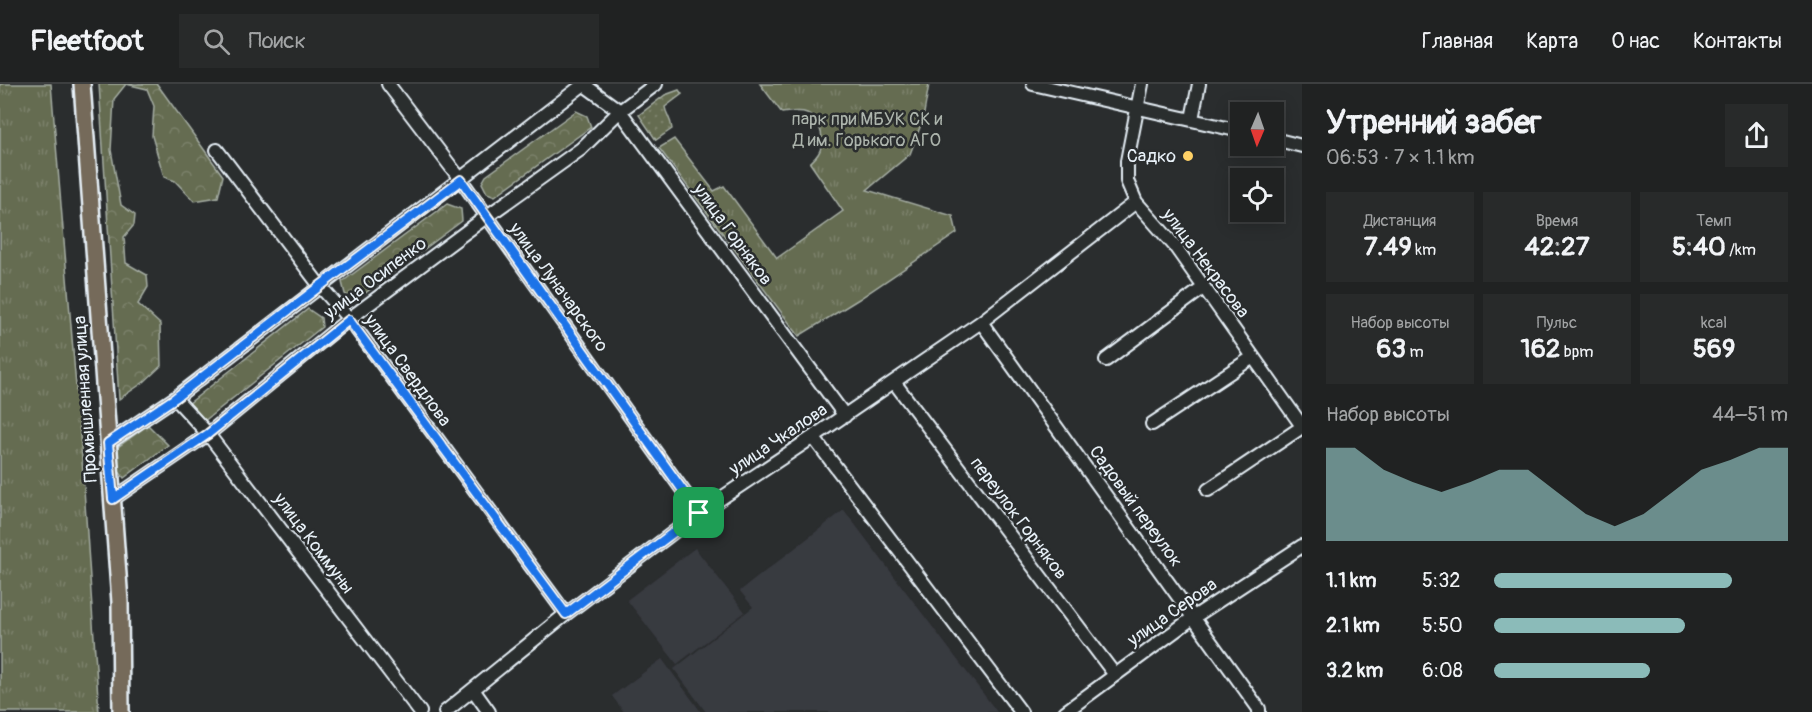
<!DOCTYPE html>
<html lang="ru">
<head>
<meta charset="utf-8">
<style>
	:root { --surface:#202222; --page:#282a2a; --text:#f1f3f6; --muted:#a2a4a5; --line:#3d3f40; --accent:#8bbbb9 }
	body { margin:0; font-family:Pangolin,sans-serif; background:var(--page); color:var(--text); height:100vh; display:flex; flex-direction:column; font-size:22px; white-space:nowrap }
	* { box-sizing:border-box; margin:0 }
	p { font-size:20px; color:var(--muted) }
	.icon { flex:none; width:33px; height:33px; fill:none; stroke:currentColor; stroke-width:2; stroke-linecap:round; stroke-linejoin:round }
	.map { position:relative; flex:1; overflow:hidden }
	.sheet { display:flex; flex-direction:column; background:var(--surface); width:510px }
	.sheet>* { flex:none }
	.needle { width:39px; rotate:182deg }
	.tools { position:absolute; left:1230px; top:18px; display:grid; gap:12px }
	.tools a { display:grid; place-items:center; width:54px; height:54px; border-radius:0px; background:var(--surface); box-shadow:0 3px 15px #0003,0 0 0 2px var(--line); font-size:30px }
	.pin { position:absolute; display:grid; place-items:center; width:51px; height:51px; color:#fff; margin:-26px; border-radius:12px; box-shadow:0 3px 9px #0006 }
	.round { display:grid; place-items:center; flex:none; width:63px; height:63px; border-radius:0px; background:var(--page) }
	.head { display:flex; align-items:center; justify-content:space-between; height:102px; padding:0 24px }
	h1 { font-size:33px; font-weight:700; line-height:45px }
	.figures { display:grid; grid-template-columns:repeat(3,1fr); gap:9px; height:102px; padding:6px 24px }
	.figures div { display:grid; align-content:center; border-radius:0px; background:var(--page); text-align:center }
	.figures b { font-size:26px; font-weight:700 }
	.figures small { font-size:16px; font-weight:400 }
	.figures p { font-size:16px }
	.chart { height:168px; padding:12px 24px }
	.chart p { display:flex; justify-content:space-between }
	.chart svg { width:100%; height:108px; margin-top:6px; fill:var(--accent); opacity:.7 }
	ul { padding:0 24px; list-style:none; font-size:20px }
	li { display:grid; grid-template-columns:96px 72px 1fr; align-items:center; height:45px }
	li i { height:15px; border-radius:8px; background:var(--accent) }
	header { display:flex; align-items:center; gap:36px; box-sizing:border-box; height:84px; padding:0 30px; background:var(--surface); border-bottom:2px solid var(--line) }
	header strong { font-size:28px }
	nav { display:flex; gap:33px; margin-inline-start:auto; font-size:21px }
	.search { width:420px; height:54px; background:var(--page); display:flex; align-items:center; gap:15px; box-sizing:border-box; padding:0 21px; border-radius:0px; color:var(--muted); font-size:22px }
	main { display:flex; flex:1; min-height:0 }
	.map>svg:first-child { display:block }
	.built { fill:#393a41 }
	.grass { fill:url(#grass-dots); stroke:#a6aea4; stroke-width:1.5 }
	.forest { fill:url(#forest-crowns); stroke:#a6aea4; stroke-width:1.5 }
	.park { fill:url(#park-tufts); stroke:#a6aea4; stroke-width:1.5 }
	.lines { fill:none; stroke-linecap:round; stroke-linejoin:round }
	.minor-casing { stroke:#e8f1f8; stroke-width:16 }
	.major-casing { stroke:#e8f1f8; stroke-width:20 }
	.minor { stroke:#2a2d2e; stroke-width:12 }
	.major { stroke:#746a5a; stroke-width:15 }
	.route-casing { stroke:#fff; stroke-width:12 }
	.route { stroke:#1a73e8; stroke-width:8 }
	.poi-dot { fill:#ffd166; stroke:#2a2d2e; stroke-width:2 }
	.labels { text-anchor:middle; stroke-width:5; stroke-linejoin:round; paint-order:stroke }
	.park-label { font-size:18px; fill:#adb5ad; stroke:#2a2d2e }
	.poi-label { font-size:18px; fill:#e8f1f8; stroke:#2a2d2e; text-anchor:end }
	.street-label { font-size:18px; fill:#e8f1f8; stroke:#2a2d2e }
</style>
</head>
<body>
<header>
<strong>Fleetfoot</strong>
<div class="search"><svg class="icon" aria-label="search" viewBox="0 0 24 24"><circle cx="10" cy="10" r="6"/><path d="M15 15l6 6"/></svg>Поиск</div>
<nav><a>Главная</a><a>Карта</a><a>О нас</a><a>Контакты</a></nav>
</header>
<main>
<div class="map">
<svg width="1302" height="628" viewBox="0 0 1302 628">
	<defs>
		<pattern id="grass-dots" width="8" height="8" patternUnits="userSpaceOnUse" patternTransform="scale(1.5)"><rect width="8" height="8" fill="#656c51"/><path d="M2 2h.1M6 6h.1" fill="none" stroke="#7b816b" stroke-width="1.8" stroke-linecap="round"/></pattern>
		<pattern id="forest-crowns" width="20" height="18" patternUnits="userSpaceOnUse" patternTransform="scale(1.5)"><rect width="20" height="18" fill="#656c51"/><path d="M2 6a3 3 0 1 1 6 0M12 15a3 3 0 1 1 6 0" fill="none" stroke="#7b816b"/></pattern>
		<pattern id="park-tufts" width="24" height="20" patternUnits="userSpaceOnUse" patternTransform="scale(1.5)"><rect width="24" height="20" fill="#656c51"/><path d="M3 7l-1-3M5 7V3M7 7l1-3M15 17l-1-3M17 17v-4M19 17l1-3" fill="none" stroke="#7b816b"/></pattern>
	</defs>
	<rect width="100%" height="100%" fill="#2a2d2e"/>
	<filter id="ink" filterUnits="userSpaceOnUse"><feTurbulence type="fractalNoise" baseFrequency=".0167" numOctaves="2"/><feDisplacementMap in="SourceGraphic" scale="12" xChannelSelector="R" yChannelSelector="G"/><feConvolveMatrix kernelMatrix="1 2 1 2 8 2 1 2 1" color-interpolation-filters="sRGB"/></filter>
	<g filter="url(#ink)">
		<path class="built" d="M844,426L997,628H706L674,585L753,523L740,507Z
			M695,464L745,528L677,580L627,516Z
			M662,575L701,628H624L612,612Z"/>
		<path class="grass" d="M679,6L682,10L665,23C666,31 671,34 672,45L656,56L639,31L665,11Z"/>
		<path class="forest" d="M99,0H157L223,92L218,113L194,117L175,97L164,93L152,52L154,22L147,5L126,0L114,15L111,66L121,121L135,131L134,141L124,153L126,179L147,191L148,203L138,220L160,240L161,282L144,298L119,315Z
			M576,27L587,32L591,43L495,112L487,109L482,99L486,92Z
			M447,120L461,125L462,137L360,213L351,214L345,210L342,198Z
			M308,225L321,234L322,243L203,338L188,320Z
			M148,341L168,361L124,394L118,386V363Z"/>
		<path class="park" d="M0,0H51L82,375L99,628H0Z
			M760,0H929L923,35L910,70L867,106L953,132L957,149L859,215L799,252L659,64L674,55L714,107L724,102L777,174L843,127L810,79C815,74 820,70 821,63C824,51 819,34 807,29C800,26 790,28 782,29Z"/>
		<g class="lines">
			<defs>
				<path id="minor" d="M388,0L461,96L699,429
					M583,0L620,27L845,332
					M1033,0L1240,47
					M1142,0L1127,77V97L1136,118L1174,161L1302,342
					M1192,35L1199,0
					M1274,55L1302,62
					M217,66L320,202L349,235L566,530
					M981,238L1259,625V628
					M1106,276L1203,204
					M894,298L1115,591
					M175,314L208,350L420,628
					M1152,340L1253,273
					M813,353L1021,628
					M108,359L175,314L584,0
					M1208,406L1302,343
					M113,415L208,350L349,235L486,133L581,65L620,27L656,0
					M474,607L489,628
					M445,628L566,530L699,429L813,353L981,238L1136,118
					M1065,628L1194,533L1302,462"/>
				<path id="major" d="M82,0L120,518L121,628"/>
			</defs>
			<use href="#minor" class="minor-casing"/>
			<use href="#major" class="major-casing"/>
			<use href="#minor" class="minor"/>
			<use href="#major" class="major"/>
		</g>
	</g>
	<g class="lines" filter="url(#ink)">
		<defs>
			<path id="route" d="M461,96L699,429L566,530L349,236L208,350L113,415L108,359L175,314L320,202Z"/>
		</defs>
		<use href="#route" class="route-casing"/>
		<use href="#route" class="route"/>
	</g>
	<circle class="poi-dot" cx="1188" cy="72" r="6"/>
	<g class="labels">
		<g class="park-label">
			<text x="867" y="41">парк при МБУК СК и<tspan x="867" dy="21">Д им. Горького АГО</tspan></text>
		</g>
		<g class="poi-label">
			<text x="1176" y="78">Садко</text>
		</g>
		<g class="street-label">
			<text transform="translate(733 150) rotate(54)" y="6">улица Горняков</text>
			<text transform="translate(1206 179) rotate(53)" y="6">улица Некрасова</text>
			<text transform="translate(375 194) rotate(-37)" y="6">улица Осипенко</text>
			<text transform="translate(559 203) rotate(54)" y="6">улица Луначарского</text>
			<text transform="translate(408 286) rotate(54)" y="6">улица Свердлова</text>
			<text transform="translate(85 315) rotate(-94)" y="6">Промышленная улица</text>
			<text transform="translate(778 355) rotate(-34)" y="6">улица Чкалова</text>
			<text transform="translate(1136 422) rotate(54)" y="6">Садовый переулок</text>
			<text transform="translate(1019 434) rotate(53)" y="6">переулок Горняков</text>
			<text transform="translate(314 459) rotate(53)" y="6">улица Коммуны</text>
			<text transform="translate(1172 528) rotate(-35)" y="6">улица Серова</text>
		</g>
	</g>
</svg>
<div class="tools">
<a><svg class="needle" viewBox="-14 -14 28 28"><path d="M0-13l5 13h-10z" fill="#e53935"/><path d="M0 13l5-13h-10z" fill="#a2a4a5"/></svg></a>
<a><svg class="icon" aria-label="locate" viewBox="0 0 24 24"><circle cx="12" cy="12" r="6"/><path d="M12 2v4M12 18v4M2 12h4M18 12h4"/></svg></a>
</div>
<div class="pin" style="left:699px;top:429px;background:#1e9e55"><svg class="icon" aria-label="arrive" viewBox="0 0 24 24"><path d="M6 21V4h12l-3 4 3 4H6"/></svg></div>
</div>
<section class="sheet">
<div class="head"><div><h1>Утренний забег</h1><p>06:53 · 7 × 1.1 km</p></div><a class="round"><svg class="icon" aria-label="share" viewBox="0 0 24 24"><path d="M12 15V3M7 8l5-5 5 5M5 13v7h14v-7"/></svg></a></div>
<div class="figures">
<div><p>Дистанция</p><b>7.49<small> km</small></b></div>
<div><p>Время</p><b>42:27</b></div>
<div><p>Темп</p><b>5:40<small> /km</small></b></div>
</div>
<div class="figures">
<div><p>Набор высоты</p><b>63<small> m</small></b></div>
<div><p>Пульс</p><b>162<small> bpm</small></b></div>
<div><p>kcal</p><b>569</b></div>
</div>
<div class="chart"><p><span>Набор высоты</span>44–51 m</p>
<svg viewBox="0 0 160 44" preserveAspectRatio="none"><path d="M0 44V6L10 6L20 15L30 20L40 24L50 20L60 15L70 15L80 24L90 33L100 38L110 33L120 24L130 15L140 11L150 6L160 6V44z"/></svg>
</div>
<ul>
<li><b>1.1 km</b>5:32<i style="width:81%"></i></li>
<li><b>2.1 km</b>5:50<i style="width:65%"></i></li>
<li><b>3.2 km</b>6:08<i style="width:53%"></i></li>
</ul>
</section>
</main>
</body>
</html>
